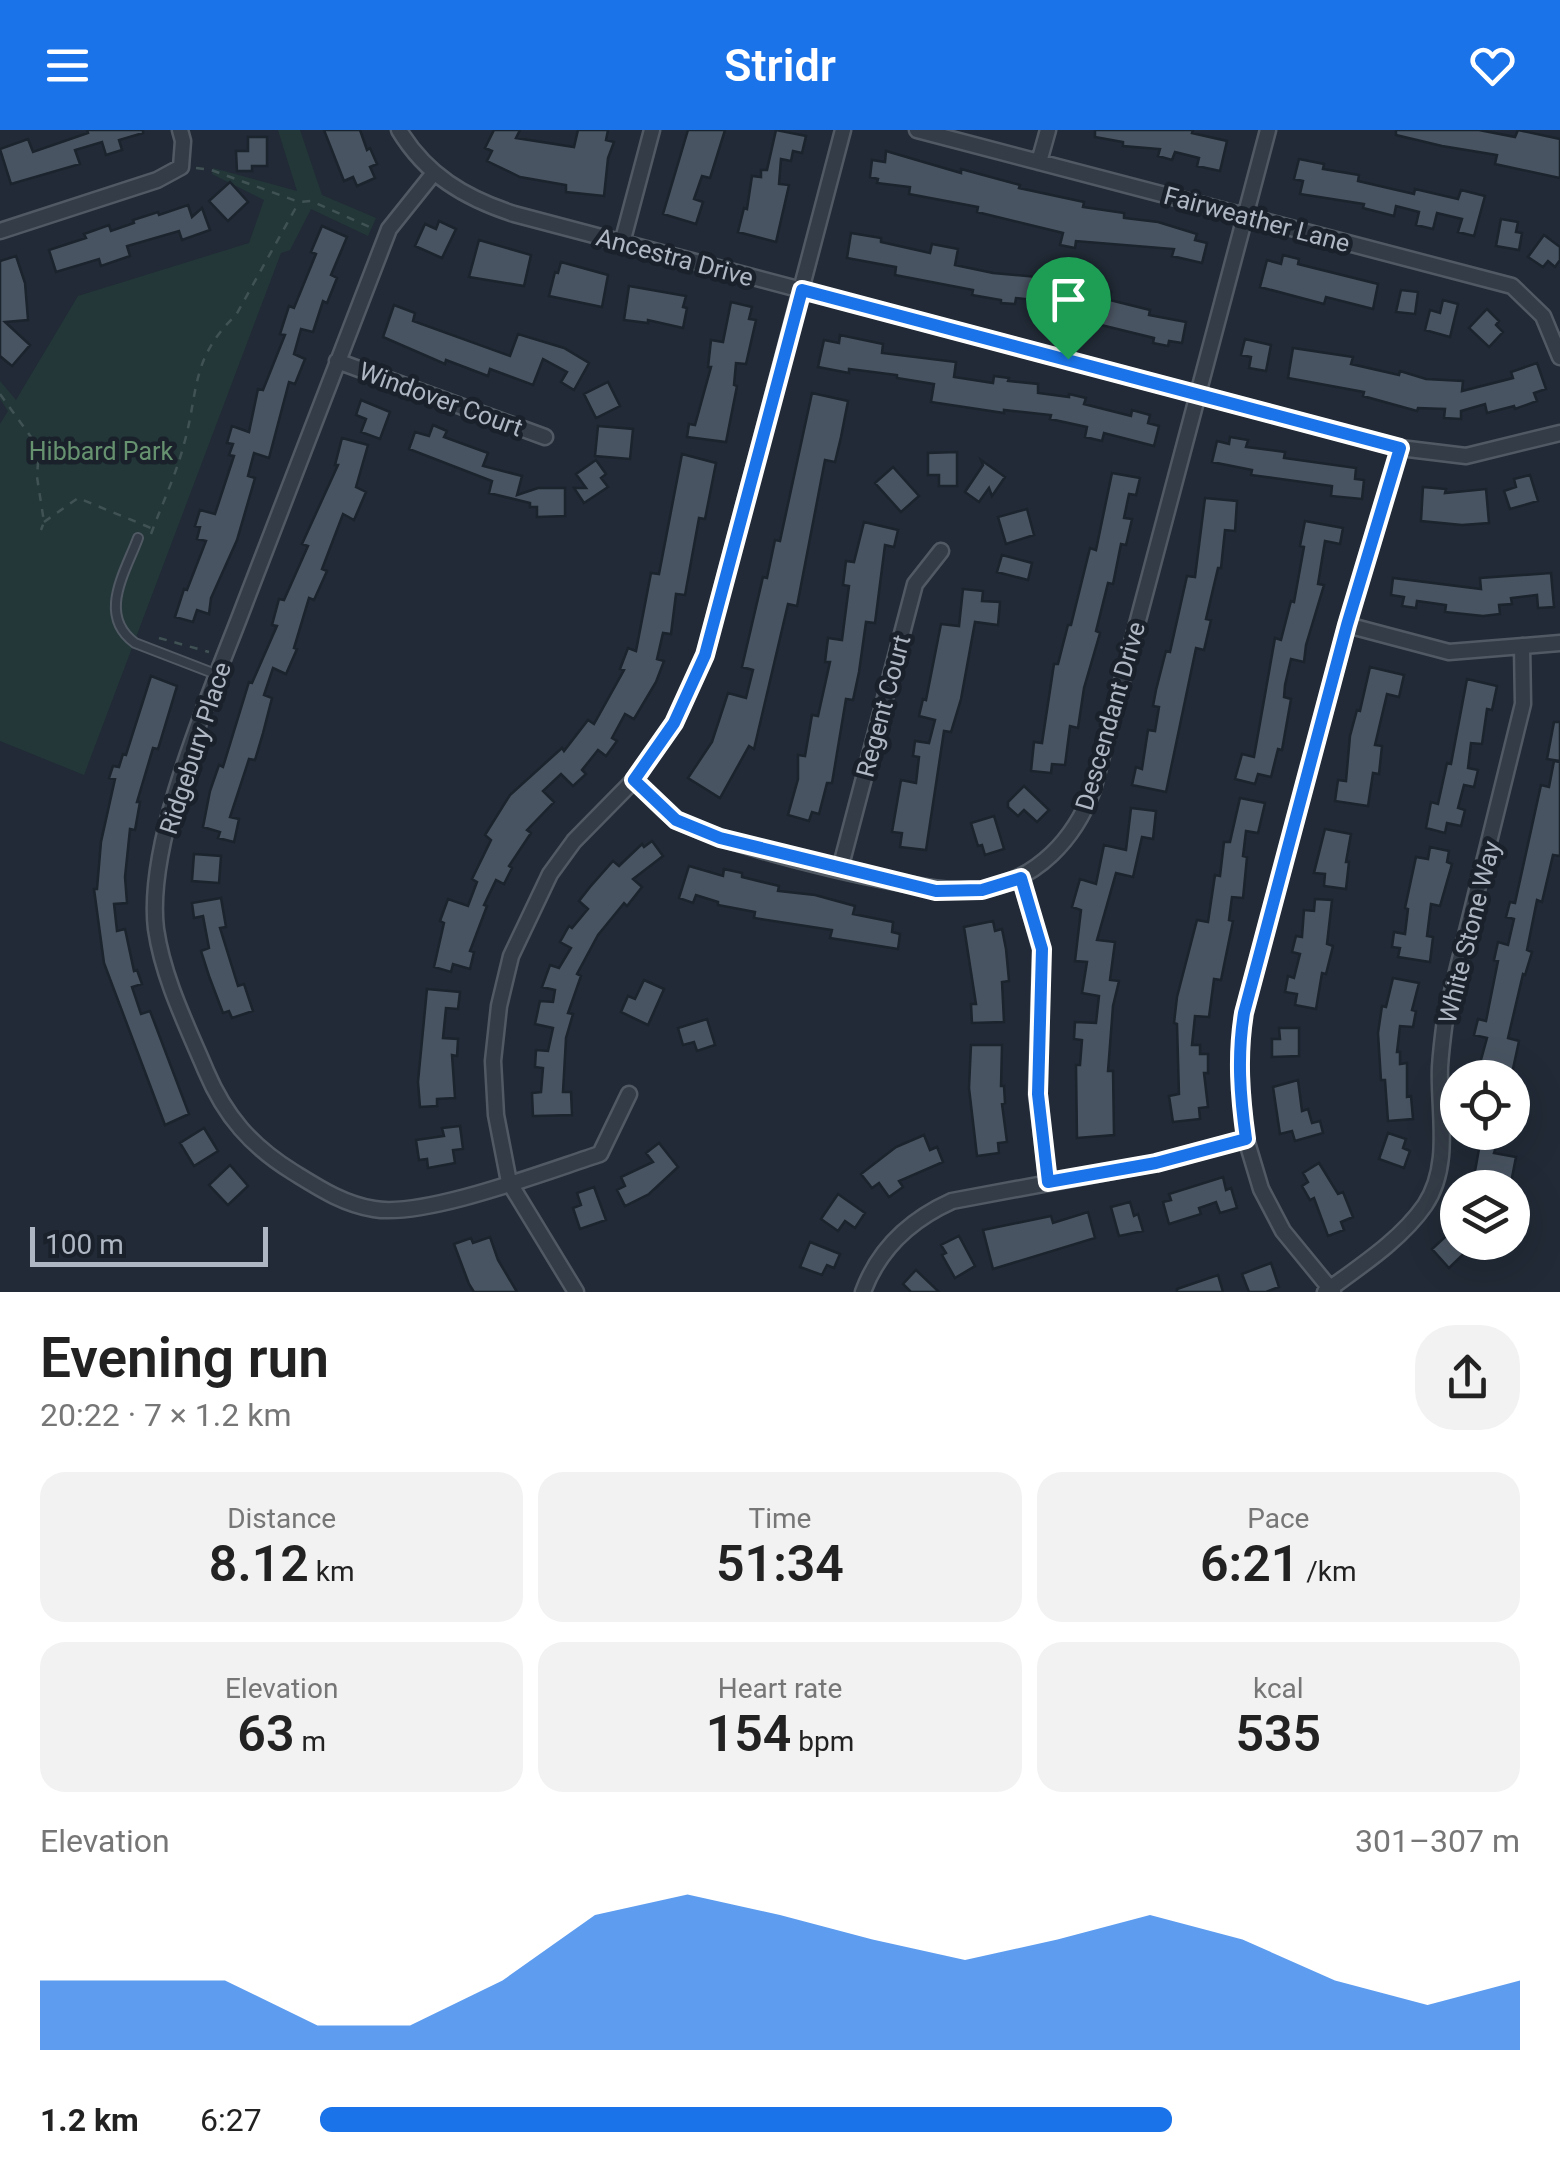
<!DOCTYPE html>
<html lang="en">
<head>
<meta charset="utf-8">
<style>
	:root { --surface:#fff; --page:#f2f2f2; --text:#222; --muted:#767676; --accent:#1a73e8 }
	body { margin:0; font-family:Roboto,sans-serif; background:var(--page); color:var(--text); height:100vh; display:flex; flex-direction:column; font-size:38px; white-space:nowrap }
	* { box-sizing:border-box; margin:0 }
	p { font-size:32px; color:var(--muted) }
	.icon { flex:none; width:55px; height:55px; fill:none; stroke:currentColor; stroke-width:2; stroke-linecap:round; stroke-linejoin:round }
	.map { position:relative; height:1162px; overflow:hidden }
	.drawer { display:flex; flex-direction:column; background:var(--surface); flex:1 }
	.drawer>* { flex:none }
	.fabs { position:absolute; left:1440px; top:930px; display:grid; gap:20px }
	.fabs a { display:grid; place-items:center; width:90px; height:90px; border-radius:50%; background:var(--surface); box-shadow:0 10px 40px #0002; font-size:50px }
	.scale { position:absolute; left:30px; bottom:25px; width:238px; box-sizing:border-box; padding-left:10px; border:5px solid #aeb7c3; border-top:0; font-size:28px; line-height:35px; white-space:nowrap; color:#aeb7c3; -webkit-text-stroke:8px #1a212b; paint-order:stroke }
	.pin { position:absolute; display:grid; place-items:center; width:85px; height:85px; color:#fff; margin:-102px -42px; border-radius:50% 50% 50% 0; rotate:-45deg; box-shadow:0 0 10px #0007 }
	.pin .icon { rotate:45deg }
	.round { display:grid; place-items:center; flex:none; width:105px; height:105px; border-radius:40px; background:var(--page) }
	.headline { display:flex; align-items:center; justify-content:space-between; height:170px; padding:0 40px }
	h1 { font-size:55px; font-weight:600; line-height:75px }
	.metrics { display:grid; grid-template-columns:repeat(3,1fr); gap:15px; height:170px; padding:10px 40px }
	.metrics div { display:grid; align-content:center; border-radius:25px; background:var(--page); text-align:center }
	.metrics b { font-size:50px; font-weight:600 }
	.metrics small { font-size:28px; font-weight:400 }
	.metrics p { font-size:28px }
	.chart { height:280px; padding:20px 40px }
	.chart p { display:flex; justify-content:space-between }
	.chart svg { width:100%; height:180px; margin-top:10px; fill:var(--accent); opacity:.7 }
	ul { padding:0 40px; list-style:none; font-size:32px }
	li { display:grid; grid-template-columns:160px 120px 1fr; align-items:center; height:75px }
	li i { height:25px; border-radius:12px; background:var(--accent) }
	header { display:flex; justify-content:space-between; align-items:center; height:130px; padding:0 40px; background:var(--accent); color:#fff; font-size:45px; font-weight:600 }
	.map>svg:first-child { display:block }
	.green { fill:#233738 }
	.building { fill:#495462; stroke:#1b232d; stroke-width:2.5 }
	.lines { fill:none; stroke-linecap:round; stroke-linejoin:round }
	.lane-casing { stroke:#515a64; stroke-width:12 }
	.street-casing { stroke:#515a64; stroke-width:19 }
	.path { stroke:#405254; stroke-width:2.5; stroke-dasharray:8 8; stroke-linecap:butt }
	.lane { stroke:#343c47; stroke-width:8 }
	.street { stroke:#343c47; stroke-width:14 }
	.route-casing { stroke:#fff; stroke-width:20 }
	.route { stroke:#1a73e8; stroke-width:12 }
	.labels { text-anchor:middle; stroke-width:9; stroke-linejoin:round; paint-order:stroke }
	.street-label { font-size:25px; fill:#aeb7c3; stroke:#1a212b }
	.park-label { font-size:25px; fill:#679270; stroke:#1a212b }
</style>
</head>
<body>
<header><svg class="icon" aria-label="menu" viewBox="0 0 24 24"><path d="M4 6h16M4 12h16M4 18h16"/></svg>Stridr<svg class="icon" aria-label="heart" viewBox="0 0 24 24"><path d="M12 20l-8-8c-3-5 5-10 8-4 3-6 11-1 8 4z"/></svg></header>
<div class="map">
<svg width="1560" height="1162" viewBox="0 0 1560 1162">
	<rect width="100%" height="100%" fill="#212a36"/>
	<path class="green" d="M278,0H300L322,65L376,88L368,106L311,79L290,120L281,123L84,645L0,611V294L8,281L0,269V251L16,270L78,166L249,113L264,70L212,44L213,38L297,61Z"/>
	<path class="building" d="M87,0H143V3L119,10L122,20L106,25L102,12L75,20L80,34L11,54L0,19L28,9L33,22L88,3Z
		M324,0H360L367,20L370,18L377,34L370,37L375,48L357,56L353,47L344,51Z
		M494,0H520L516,8L574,17L578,0H608L606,10L614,12L608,28L604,66L566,62V55L520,47L487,31L492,21L485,18Z
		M688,0H725L710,48L702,46L694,69L703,72L696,94L663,84Z
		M776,0L806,6L802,23L793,21L791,31L781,29L779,54L789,55L776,112L738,102L744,78L747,79L752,46L761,47V40H767Z
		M1095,0H1193L1192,3L1227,11L1220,41L1197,36L1199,28L1175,22L1172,30L1158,26L1160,19L1123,16V12L1095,7Z
		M1396,0H1479L1515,7L1518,0L1560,9V48L1495,34L1497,25L1442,16L1396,5Z
		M248,7H267V36H252V41H237L236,21H248Z
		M886,21L961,43V39L1020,55L1019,58L1084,72L1083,77L1124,83V88L1158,92L1197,104L1195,110L1207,113L1202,133L1172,126L1174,119L1076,111L1075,118L1060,115L1063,103L977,82L978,77L909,64L910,57L877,53L878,49L870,47L872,30L885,32Z
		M1299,29L1324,34L1323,39L1359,45L1358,51L1414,64L1415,59L1458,69L1461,60L1485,66L1474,106L1458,102L1462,89L1437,83L1433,99L1416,95L1419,82L1396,76L1394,86L1363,78L1364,74L1300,64L1303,51L1294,49Z
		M230,52L248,72L228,91L209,71Z
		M188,75L192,87L202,78L210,100L182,110L179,101L127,116L130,126L101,136L99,129L56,142L49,120L86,108L84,104L109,95L111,101L134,93L133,90L158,82L159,85Z
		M1501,89L1518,92L1516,102L1522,103L1519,120L1496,116Z
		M439,91L456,99L442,128L415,116L425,94L436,99Z
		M322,96L347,107L331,145L337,148L327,173L323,171L313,202L301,199L294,224L305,229L295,254L289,252L269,328L254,323L248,346L255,348L237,410L211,468L209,484L197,480L193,492L175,487L184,459L187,460L206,411L197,409L200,397L195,396L200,380L215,384L234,326L229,325L233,314L227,313L232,296L249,302L258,259L263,260L285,205L280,204L289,176L294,178L316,124L311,122Z
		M851,103L881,108V112L930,123L932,114L958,119L955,135L993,143L1048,148L1111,162L1110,170L1150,180L1149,185L1186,192L1182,213L1169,211L1168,216L1153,213L1154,208L1093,193L1092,197L1078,194L1079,188L1050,183L1052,172L1016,168L1015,174L1001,173V170L972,165L973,160L895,145L896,137L847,128Z
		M1544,105L1560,117V130L1555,137L1548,131L1543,137L1528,127Z
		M479,110L531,125L524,156L469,147Z
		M1283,125L1299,129L1298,134L1378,154L1373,179L1326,167L1324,174L1260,157L1267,130L1281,134Z
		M16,126L25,153L28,190L5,192L30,215L12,236L0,226V131Z
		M561,132L608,145L602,177L549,166L555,142L558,143Z
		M629,156L686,166L683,177L687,178L683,198L648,190V193L624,190Z
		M1401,160L1418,162L1415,184L1396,182Z
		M1443,170L1458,174L1450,207L1425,200L1430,180L1440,183Z
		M731,172L752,177L749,189L756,190L746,234L736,233L734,255L737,256L726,312L687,307L689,294L695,295L711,237H708L711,210L723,212Z
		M394,175L415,183L413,191L510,226L518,204L564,218L589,233L574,260L561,252L567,242L543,229L533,255L490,239L488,246L446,230L445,234L383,207Z
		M1487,179L1499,191L1496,195L1503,202L1489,217L1469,198Z
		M840,205L883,214L882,223L956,232L954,247L993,253L994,246L1009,248L1008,251L1038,254V263L1069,267V264L1086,268L1084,274L1131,286L1132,280L1150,285L1148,293L1159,296L1154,316L1104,303L1102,311L1085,307L1087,297L1050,289L1051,285L1004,280V283L931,272L934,254L897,248V245L849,239V243L818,237L824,210L839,213Z
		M1245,209L1271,215L1266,241L1249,238L1251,227L1241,225Z
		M1293,218L1353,227L1351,234L1399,245L1400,241L1426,249L1463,251L1462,261L1513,248L1511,242L1537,233L1546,259L1534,263L1537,271L1515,279L1514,276L1487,283L1485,274L1461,281V289L1444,288L1445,279L1418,278L1417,281L1363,266L1364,262L1288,248Z
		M608,252L620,276L596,288L584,264Z
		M812,263L848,271L841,307L835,332L825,330L797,476L788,474L754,619L749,616L720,668L688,648L712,612L728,563L746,568L753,540L742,537L763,447L767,448L775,410L780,411Z
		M361,270L390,282L380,309L361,302L366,289L356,285Z
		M433,295L447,301L444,307L488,323L483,336L522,346L517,365L538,358H565V386L537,387V377H530V373L489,363L492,351L409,319L415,302L429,306Z
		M598,296L633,299L630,329L595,326Z
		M1230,307L1248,310L1246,317L1285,322L1284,328L1356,338L1355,349L1364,350L1362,369L1331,366L1332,356L1251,345L1252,340L1212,332L1217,311L1229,314Z
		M342,308L368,315L356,357L366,362L354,390L343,384L322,439L327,441L314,470L309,468L294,518L297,519L286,544L273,538L264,565L272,568L263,603L255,630L249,629L230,687L239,689L234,712L218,708L220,702L203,697L210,661L219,635L223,637L249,552L252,553L277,496L272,495L279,469L284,470L308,416L302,414L338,335H335Z
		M957,322V356H939V345H928V323Z
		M682,324L716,333L705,389L699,388L685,465L676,464L671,504L663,503L657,529L664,531L656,552L634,589L625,584L612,608L617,611L606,626L598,620L582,640L586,644L573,656L561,644L543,661L554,672L527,700L531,703L509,736L512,738L504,754L496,750L484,775L487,776L470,821L474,822L470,839L453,834L451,842L434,837L444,793L440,791L448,769L468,776L477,752L472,749L491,710L485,705L510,665L562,618L564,621L588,590L594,594L624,540L620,539L628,518L636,521L651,443L659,444Z
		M596,330L606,344L601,348L608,357L584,373L574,358H586L576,344Z
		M981,330L1005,347L992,366L989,358L979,372L965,362L983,335Z
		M893,337L919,366L901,382L875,353Z
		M1112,343L1140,348L1136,365L1129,364L1124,388L1132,389L1126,415L1121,414L1113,454L1108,453L1096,501L1100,503L1084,558L1078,598L1070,596L1065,635L1052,634L1051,643L1031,641L1034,612L1042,613L1054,534H1058L1068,495H1071L1090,418L1096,420Z
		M1530,345L1538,371L1510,379L1504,361L1516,357L1514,349Z
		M1423,357L1446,359L1445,363L1486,359L1489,393L1462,395L1421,391Z
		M1205,368L1237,371L1235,401L1225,400L1221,438H1218L1206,489L1211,490L1204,520L1196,518L1166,662L1132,655L1136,637L1142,639L1148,600L1155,601L1159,577L1153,576L1156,560L1166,521L1170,522L1187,446L1195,447Z
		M1027,379L1034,405L1006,414L998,387Z
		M1305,391L1343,398L1340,414L1325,411L1318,454L1324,455L1306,515L1304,532L1291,529L1285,555L1284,567L1291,569L1282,620L1278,619L1271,647L1258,644L1255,654L1235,649L1242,624L1254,627L1275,508L1281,510L1291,471L1294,472L1304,417L1300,416Z
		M864,392L898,400L894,417L885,415L875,493L866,492L859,542L853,570L846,569L832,653H827L819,684L812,682L809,691L788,685L798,649V625L805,626L812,585L818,586L830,532H825L828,508L842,510L849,456L843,455L846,431L854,432Z
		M1002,425L1032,433L1028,450L997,442Z
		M1551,443L1554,477L1538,478L1537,465L1511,468L1512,474L1499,475L1500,484L1483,486L1445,482L1446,475L1417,471L1416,478L1402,476L1404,467L1391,465L1393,448L1481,459L1480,448Z
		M963,459L983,461L982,471L1000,472L998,495L975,492L961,569L951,602L944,601L926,720L900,717L902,703L892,702L901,650L916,653L919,627L913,626L915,611L929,613L935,590L919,586L923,569L926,570L941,494L959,496Z
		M1370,537L1404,545L1399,567L1387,564L1375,615L1382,616L1379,644L1373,643L1368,676L1335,671L1338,650L1346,651L1350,606L1357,580L1360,581Z
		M151,546L177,556L158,619L153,618L137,672H140L135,700L130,699L125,747L127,773L114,774L117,801L125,799L134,841L137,840L142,854L132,857L141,884L150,881L189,984L165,995L104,833L94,759H97L101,712L115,649L109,648L113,636L119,637L123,624L126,625Z
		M1467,549L1497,556L1492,580L1487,579L1482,614L1471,613L1468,638L1478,640L1474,657L1464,655L1458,678L1465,680L1461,696L1447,693L1445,703L1426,698L1431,672L1438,674L1447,633L1451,634Z
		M1554,592H1560V631L1547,629Z
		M1554,631L1560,632V726L1553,725L1542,772L1537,770L1527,820L1532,822L1525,845L1523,844L1508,908L1519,911L1511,948H1476L1487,908L1474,905L1478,889L1486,891L1498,831L1494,830L1498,812L1508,815L1514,789L1506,787L1510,772L1515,773L1541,655L1549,657Z
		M1024,656L1049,680L1037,692L1024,680L1018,686L1008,677V672Z
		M1240,668L1265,673L1258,703L1246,701L1243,726L1247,727L1243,768L1232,767L1229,790L1233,791L1221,850L1214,849L1209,887L1195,886L1192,915H1200V924H1208V943H1204L1208,977L1199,978L1200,989L1173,992L1169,966L1179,964L1177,894L1174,893L1177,867L1197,790L1208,792L1215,745L1220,746L1224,712H1230Z
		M1131,678L1156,681L1153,709L1142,707L1133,747L1116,743L1097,810L1115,812L1110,850L1119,851L1113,876L1108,941H1113L1114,1005L1077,1008L1076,935H1080L1082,910L1074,909L1075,892L1096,893L1099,866L1082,863L1087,832L1075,831L1081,780L1072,777L1080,749L1096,754L1104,715L1126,720Z
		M994,686L1004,719L985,725L982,715L978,716L971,693Z
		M1325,699L1351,704L1346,732H1349L1346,759L1324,756L1325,744L1314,743Z
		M652,711L663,726L633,749L642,757L627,776L624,773L598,805L577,844L581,846L568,883L573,884L566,908L563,962H571L572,985L533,986L532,963L541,962L543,938L535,937L536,920L548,921L553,898L535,894L540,871L553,872L555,860L542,857L550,835L559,838L571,818L560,812L569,796L572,798L588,779L579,771L590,757L613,731L619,736L642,714L644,717Z
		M1430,717L1449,721L1447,732L1452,734L1440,776L1431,774L1427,806L1433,807L1430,832L1398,827L1400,818L1392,817L1394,802L1405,804L1408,779L1405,778L1416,727L1428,729Z
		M194,724L221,726L219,753L192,751Z
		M689,736L723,746L724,739L742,743V747L779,756L778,761L815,765L855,776L853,784L893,792L892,802L900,804L898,819L830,808L832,800L754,788L755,782L718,775V772L696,765L693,773L679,768Z
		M221,768L226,797L220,798L238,856L244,854L253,881L232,888L229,881L223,883L209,846L201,821L209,818L203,786L194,788L192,773Z
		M1315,769L1332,770L1327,814L1333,816L1326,844L1322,843L1316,879L1295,875L1297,864L1285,862L1288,846L1294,848L1300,824L1292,822L1296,806L1302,807L1304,780L1314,781Z
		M993,791L995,801L1002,799L1006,819L1009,851L1002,852L1004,892L972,893L971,874H976L964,797Z
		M1393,848L1419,853L1412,880L1416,881L1413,897L1400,896L1397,922H1400V934L1407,933V967L1411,966L1413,989L1388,991L1385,950H1381L1378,903L1382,876L1386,877Z
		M644,850L664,859L648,895L621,882L628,866L635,869Z
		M427,859L460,862L458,879L446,878L443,908L458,909L457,926L452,925L455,968L437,969V976L420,977L418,952Z
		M707,889L715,915L697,921L694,912L683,915L678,898Z
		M1279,898H1299V926L1272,927V909H1280Z
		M971,915H1002L1001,956H1004L1005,973L1002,974L1007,1012L998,1013L999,1023L977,1026L969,958Z
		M1298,950L1302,981L1308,979L1312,993L1320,991L1323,1003L1295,1011L1292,1001L1280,1004L1273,957Z
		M460,996L463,1019L453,1020L455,1033L428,1038L427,1029L419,1030L416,1010L444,1006L442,998Z
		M204,998L218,1021L194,1036L180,1013Z
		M1482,1002H1501L1494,1023L1516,1027L1510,1058H1472Z
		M1388,1003L1406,1009L1403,1018L1410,1021L1404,1038L1379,1029Z
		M924,1005L930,1020L937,1017L943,1032L899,1051L903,1057L889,1067L879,1053L872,1058L861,1044L896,1017Z
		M659,1013L678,1037L649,1064L625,1076L617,1060L625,1056L621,1047L653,1032L646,1023Z
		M1319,1033L1338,1064L1343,1062L1353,1087L1341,1092L1344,1100L1328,1106L1314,1068L1310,1070L1302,1056L1308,1052L1303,1043Z
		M230,1035L248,1056L228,1075L209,1055Z
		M1223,1047L1226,1060L1231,1058L1237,1078L1220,1083L1216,1072L1199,1078L1201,1084L1169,1094L1163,1072L1171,1070L1169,1064Z
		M594,1057L606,1090L580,1099L573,1078L581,1075L577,1063Z
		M838,1064L865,1083L855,1098L845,1091L838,1101L821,1089Z
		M1130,1072L1134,1086L1138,1084L1143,1101L1119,1106L1111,1077Z
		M1088,1082L1095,1108L993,1139L983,1100L1051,1086L1053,1093Z
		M1458,1095V1112H1476L1449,1138L1432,1119Z
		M959,1106L975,1136L955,1148L942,1125L946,1123L941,1115Z
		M490,1107L498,1130L517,1162H474L469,1154L454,1114L471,1108L473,1113Z
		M810,1112L840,1124L834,1138L827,1135L822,1145L800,1137Z
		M1271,1133L1279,1157L1266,1162H1249L1242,1144Z
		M916,1140L939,1162H911L903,1154Z
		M1218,1145L1223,1162H1177V1159Z"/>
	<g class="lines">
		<defs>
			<path id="lane" d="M138,408C125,443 97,485 135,513L218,545"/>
			<path id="street" d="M399,0C426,45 465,68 514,84L1400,318L1466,326L1560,303
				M917,0L1512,156L1543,186L1560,227
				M1039,32L1048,0
				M433,44L389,99C341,224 293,349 245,473C213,558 145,710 156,799C163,848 187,896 206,941C225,986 251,1016 293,1042C319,1058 343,1074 374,1079C425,1088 547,1041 600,1024L629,964
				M0,101L157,50L181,37L183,11L180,0
				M622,113L652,0
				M337,231L545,307
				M1347,495L1449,522L1560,513
				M634,650C648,663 663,682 679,691C725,716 937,770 985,759C1038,748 1074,710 1093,660L1268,0
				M840,739L915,454L941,421
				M1021,748L1041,819L1037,964L1048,1052
				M1246,1009C1240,966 1237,926 1244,883L1347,495L1400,318
				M576,1162L509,1052L496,985L493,931L499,876L511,826L550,744L574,711L634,650L674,593L705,525L843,0
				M863,1162C879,1118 910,1090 952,1071L1156,1033L1246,1009L1261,1059L1283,1101L1333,1162
				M1325,1162C1359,1137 1401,1110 1425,1075C1452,1035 1438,981 1440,937C1441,921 1443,905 1445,890L1523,574L1522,516"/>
		</defs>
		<use href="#lane" class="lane-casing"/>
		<use href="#street" class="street-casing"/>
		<path class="path" d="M196,38L211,40L299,72L311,71L372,98
			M0,264L39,318L37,347L44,392L41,400
			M44,392L78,368L151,398
			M151,404C162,374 176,345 184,314C199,261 190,229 236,185L299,72
			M159,508L209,522"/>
		<use href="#lane" class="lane"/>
		<use href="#street" class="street"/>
	</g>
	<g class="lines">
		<defs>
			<path id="route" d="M802,160L1400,318L1347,495L1244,883C1237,926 1240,966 1246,1009L1156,1033L1048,1052L1038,964L1042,819L1021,748L982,760L936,761L720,708L676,690L634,650L674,593L705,525Z"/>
		</defs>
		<use href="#route" class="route-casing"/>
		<use href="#route" class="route"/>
	</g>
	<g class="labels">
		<g class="street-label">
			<text transform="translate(1257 89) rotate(15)" y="9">Fairweather Lane</text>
			<text transform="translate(675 127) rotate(15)" y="9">Ancestra Drive</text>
			<text transform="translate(441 269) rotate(20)" y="9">Windover Court</text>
			<text transform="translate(883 576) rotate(-75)" y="9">Regent Court</text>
			<text transform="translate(1110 586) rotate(-74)" y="9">Descendant Drive</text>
			<text transform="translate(195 618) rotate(-72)" y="9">Ridgebury Place</text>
			<text transform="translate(1469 802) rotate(-76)" y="9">White Stone Way</text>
		</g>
		<g class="park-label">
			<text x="101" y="330">Hibbard Park</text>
		</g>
	</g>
</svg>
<div class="fabs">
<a><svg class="icon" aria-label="locate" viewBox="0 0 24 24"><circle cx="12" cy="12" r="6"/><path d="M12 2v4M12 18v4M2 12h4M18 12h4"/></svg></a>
<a><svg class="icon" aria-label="layers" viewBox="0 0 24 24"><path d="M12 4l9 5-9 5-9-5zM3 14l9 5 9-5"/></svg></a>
</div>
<div class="scale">100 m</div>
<div class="pin" style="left:1068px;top:229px;background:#1e9e55"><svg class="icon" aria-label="arrive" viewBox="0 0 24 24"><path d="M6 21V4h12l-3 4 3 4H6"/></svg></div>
</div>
<section class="drawer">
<div class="headline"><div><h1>Evening run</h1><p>20:22 · 7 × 1.2 km</p></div><a class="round"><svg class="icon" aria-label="share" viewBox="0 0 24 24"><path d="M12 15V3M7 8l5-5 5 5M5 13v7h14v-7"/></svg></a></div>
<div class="metrics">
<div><p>Distance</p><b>8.12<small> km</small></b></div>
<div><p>Time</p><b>51:34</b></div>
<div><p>Pace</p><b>6:21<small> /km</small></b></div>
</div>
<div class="metrics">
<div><p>Elevation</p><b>63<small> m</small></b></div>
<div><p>Heart rate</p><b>154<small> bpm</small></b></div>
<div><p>kcal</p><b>535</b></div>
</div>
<div class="chart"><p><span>Elevation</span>301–307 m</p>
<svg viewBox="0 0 160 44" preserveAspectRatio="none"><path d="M0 44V27L10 27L20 27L30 38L40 38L50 27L60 11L70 6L80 11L90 17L100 22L110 17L120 11L130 17L140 27L150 33L160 27V44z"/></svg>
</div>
<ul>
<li><b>1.2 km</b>6:27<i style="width:71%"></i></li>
</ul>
</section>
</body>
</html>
